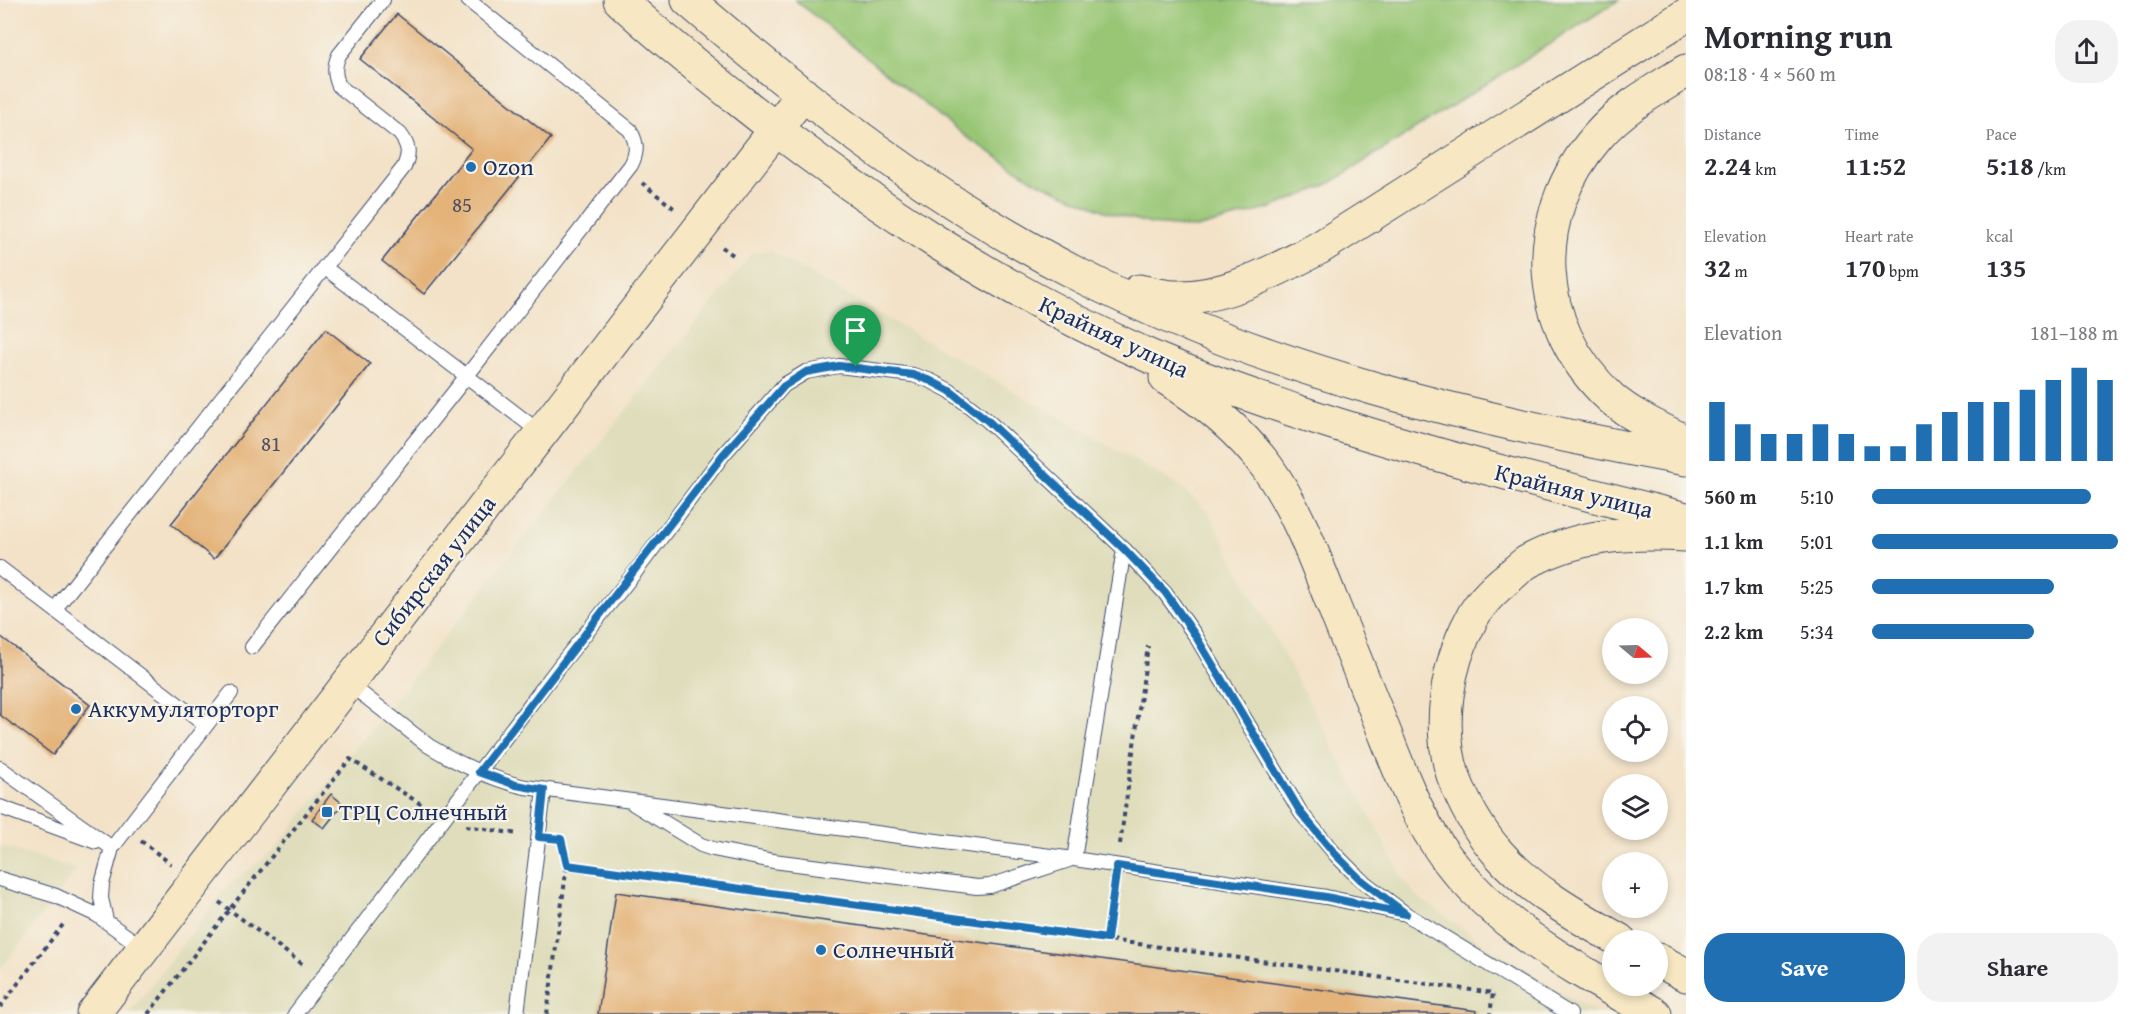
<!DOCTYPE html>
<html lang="en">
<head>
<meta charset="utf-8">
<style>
	:root { --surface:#fff; --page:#f2f2f3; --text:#2b2b33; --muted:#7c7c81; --accent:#1f6fb2 }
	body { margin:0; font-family:"Gentium Book Plus",serif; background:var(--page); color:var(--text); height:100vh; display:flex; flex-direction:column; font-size:22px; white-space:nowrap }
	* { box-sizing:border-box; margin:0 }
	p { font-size:20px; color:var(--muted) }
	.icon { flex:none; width:33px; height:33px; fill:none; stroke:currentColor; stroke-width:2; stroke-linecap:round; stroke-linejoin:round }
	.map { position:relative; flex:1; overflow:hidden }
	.side { display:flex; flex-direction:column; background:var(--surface); width:450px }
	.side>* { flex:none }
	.needle { width:39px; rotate:109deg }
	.controls { position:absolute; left:1602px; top:618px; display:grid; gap:12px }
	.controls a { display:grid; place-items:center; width:66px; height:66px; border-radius:50%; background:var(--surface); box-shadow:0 3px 9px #0003; font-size:30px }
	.pin { position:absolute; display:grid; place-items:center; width:51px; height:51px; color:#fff; margin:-62px -26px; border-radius:50% 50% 50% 0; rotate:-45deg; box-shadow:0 0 6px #0007 }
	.pin .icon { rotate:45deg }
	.round { display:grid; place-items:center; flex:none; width:63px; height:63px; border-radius:24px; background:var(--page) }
	.overview { display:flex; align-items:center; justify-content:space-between; height:102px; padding:0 18px }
	h1 { font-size:33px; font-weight:600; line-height:45px }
	.metrics { display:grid; grid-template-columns:repeat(3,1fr); gap:9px; height:102px; padding:6px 18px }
	.metrics div { display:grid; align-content:center }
	.metrics b { font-size:26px; font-weight:600 }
	.metrics small { font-size:16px; font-weight:400 }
	.metrics p { font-size:16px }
	.chart { height:168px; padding:12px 18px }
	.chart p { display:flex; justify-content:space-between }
	.chart svg { width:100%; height:108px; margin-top:6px; stroke:var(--accent); stroke-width:6 }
	.button { display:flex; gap:12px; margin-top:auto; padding:12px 18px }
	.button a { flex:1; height:69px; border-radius:24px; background:var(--accent); color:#fff; font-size:24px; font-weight:600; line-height:69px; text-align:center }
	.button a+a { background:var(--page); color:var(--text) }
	ul { padding:0 18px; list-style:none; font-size:20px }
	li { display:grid; grid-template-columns:96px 72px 1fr; align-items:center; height:45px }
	li i { height:15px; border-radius:8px; background:var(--accent) }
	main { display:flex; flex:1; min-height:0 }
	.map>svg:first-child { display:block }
	.built { fill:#dfddbb }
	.green { fill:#98c674; stroke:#5a7a69; stroke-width:1.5 }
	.building { fill:#e4b379 }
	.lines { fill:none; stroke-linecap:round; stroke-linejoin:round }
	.service-casing { stroke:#3b4a6e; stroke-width:16 }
	.secondary-casing { stroke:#3b4a6e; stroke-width:35 }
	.path { stroke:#3b4a6e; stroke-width:4; stroke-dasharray:4.5 4.5; stroke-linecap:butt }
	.service { stroke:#fff; stroke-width:14 }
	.secondary { stroke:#f7e8c3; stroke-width:33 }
	.route-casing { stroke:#fff; stroke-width:12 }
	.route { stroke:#1f6fb2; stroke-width:8 }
	.poi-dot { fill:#1f6fb2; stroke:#f7f3e8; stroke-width:2 }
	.labels { text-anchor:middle; stroke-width:4.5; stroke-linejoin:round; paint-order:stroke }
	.number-label { font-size:21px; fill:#4d5065 }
	.poi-label { font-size:24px; fill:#1b2f5e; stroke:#f7f3e8; text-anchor:start }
	.street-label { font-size:24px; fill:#1b2f5e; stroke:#f7f3e8 }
</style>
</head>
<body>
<main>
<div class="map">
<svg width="1686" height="1014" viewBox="0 0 1686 1014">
	<rect width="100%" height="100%" fill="#f7f3e8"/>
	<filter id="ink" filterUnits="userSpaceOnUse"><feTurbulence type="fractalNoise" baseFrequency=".0167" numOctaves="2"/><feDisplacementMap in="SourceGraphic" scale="12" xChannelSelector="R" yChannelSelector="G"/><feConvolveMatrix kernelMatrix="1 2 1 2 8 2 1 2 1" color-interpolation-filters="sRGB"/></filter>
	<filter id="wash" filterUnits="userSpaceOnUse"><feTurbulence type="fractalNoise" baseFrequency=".008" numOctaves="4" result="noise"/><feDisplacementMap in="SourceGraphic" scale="24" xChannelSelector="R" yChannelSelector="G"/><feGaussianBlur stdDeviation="1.35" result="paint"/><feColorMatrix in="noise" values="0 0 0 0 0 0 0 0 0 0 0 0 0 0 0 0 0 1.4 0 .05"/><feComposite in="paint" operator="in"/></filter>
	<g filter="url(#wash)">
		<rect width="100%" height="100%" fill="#f3e2c7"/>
		<path class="built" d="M769,250L1181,487L1208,512L1405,882L1419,898L1484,944L1597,1014H129L228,886L275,849L752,253Z
			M0,846L77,869L0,970Z"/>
		<path class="green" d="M795,0H1619L1327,185L1271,208L1196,228L1151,224L1105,211L1035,181L966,137Z"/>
		<g id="blocks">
			<path class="building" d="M397,14L551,138L424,294L382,261L472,149L360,59Z
				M326,329L370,364L214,559L171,524Z
				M0,636L90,705L53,755L0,715Z
				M331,794L343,804L324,828L312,819Z
				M616,892L1477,1011V1014H598Z"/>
		</g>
	</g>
	<g filter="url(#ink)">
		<use href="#blocks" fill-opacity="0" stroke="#3b4a6e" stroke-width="1.5"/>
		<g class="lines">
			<defs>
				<path id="service" d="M324,267L541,433
					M0,568L205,725
					M55,609L404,167C410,153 409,146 400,134L339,86C334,74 334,66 339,55L383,0
					M252,647L466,377L631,165C638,151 637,143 630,130L468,0
					M348,683L429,746C459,764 491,779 525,787L1074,859L1326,897L1401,913
					M0,768L112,848
					M634,804L701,845L713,849L773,861L977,887L990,886L1069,860
					M0,807L96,842
					M1074,859L1124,549
					M0,879L56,896L97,915L143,948
					M106,920L101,898L102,884L112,848L231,693
					M295,1014L561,664L636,571L723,455L784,385L806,372L839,366L913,375L931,381L950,391L987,420L1124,549L1165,593L1195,635L1301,813L1336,855L1360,879L1406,914L1570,1014
					M517,1014L544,790"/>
				<path id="secondary" d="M620,0C658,36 699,68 740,101C869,204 997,288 1149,356C1196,377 1247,394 1296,411C1424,454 1555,486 1686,519
					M688,0C808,103 936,202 1077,274C1267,371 1478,421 1686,459
					M1686,71C1655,90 1622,108 1598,136C1528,216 1533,326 1611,398C1631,416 1663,430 1686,442
					M1139,291C1150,293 1163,297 1175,297C1225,299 1276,270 1319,248L1686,15
					M1166,378C1204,401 1240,431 1267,467C1295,506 1313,553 1330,597C1349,643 1367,690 1386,736C1402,777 1419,821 1446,857C1502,931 1577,969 1655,1014
					M1619,940C1577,916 1531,891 1498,853C1479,831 1463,802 1453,775C1437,726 1447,665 1471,620C1479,603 1495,588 1510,576C1515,572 1521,566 1527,562C1579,534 1629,532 1686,535
					M1658,960L1686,975
					M93,1014L803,94"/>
			</defs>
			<use href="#service" class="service-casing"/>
			<use href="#secondary" class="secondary-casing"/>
			<path class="path" d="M642,183L676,210
				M722,247L733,255
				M466,826L518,834
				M561,839L567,865L1493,993L1490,1014
				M141,841L171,864
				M1120,844L1148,646
				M219,902L305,966
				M1107,939L1114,887
				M0,1007L65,922
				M148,1014L229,910L350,759L427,808
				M547,1014L567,865"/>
			<use href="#service" class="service"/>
			<use href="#secondary" class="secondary"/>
		</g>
	</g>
	<g class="lines" filter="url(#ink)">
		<defs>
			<path id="route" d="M839,366L913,375L931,381L950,391L987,420L1124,549L1165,592L1195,635L1301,813L1336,855L1360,879L1406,914L1326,897L1117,866L1107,939L567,865L561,839L539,837L544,790L516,785L479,772L723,455L784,386L806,372Z"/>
		</defs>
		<use href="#route" class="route-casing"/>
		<use href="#route" class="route"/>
	</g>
	<g class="poi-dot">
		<circle cx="471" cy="167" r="6"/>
		<circle cx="76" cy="709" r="6"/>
		<rect x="321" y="806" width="12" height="12" rx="3"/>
		<circle cx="821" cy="950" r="6"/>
	</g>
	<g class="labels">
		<g class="number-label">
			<text x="462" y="212">85</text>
			<text x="271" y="451">81</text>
		</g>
		<g class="poi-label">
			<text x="483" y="175">Ozon</text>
			<text x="88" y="717">Аккумуляторторг</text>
			<text x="339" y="820">ТРЦ Солнечный</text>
			<text x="833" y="958">Солнечный</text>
		</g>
		<g class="street-label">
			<text transform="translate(1114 337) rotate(25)" y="8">Крайняя улица</text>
			<text transform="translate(1574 491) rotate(14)" y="8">Крайняя улица</text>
			<text transform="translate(434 571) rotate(-52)" y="8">Сибирская улица</text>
		</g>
	</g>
</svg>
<div class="controls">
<a><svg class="needle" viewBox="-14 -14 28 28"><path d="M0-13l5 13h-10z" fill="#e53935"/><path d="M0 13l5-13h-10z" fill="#7c7c81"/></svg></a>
<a><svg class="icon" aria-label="locate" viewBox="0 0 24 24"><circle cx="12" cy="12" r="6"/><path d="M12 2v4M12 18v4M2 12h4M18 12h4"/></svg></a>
<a><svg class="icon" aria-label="layers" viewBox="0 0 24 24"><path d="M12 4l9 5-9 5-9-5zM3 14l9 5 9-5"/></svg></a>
<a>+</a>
<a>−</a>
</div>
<div class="pin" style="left:856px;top:367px;background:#1e9e55"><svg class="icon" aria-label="arrive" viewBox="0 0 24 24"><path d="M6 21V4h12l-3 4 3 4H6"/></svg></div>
</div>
<section class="side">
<div class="overview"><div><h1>Morning run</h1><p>08:18 · 4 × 560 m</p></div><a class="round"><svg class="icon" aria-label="share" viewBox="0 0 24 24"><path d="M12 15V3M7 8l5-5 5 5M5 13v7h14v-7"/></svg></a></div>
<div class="metrics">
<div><p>Distance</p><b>2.24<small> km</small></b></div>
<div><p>Time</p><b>11:52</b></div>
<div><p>Pace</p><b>5:18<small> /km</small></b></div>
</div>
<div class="metrics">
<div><p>Elevation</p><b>32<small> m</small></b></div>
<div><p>Heart rate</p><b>170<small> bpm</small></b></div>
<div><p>kcal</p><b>135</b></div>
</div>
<div class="chart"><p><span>Elevation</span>181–188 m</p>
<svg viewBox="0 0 160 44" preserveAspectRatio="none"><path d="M5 44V20M15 44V29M25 44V33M35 44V33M45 44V29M55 44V33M65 44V38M75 44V38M85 44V29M95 44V24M105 44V20M115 44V20M125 44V15M135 44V11M145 44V6M155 44V11"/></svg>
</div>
<ul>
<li><b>560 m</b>5:10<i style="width:89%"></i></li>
<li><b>1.1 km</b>5:01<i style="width:100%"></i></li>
<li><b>1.7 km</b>5:25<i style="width:74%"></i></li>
<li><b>2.2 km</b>5:34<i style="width:66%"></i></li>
</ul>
<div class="button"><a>Save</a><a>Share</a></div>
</section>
</main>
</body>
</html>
